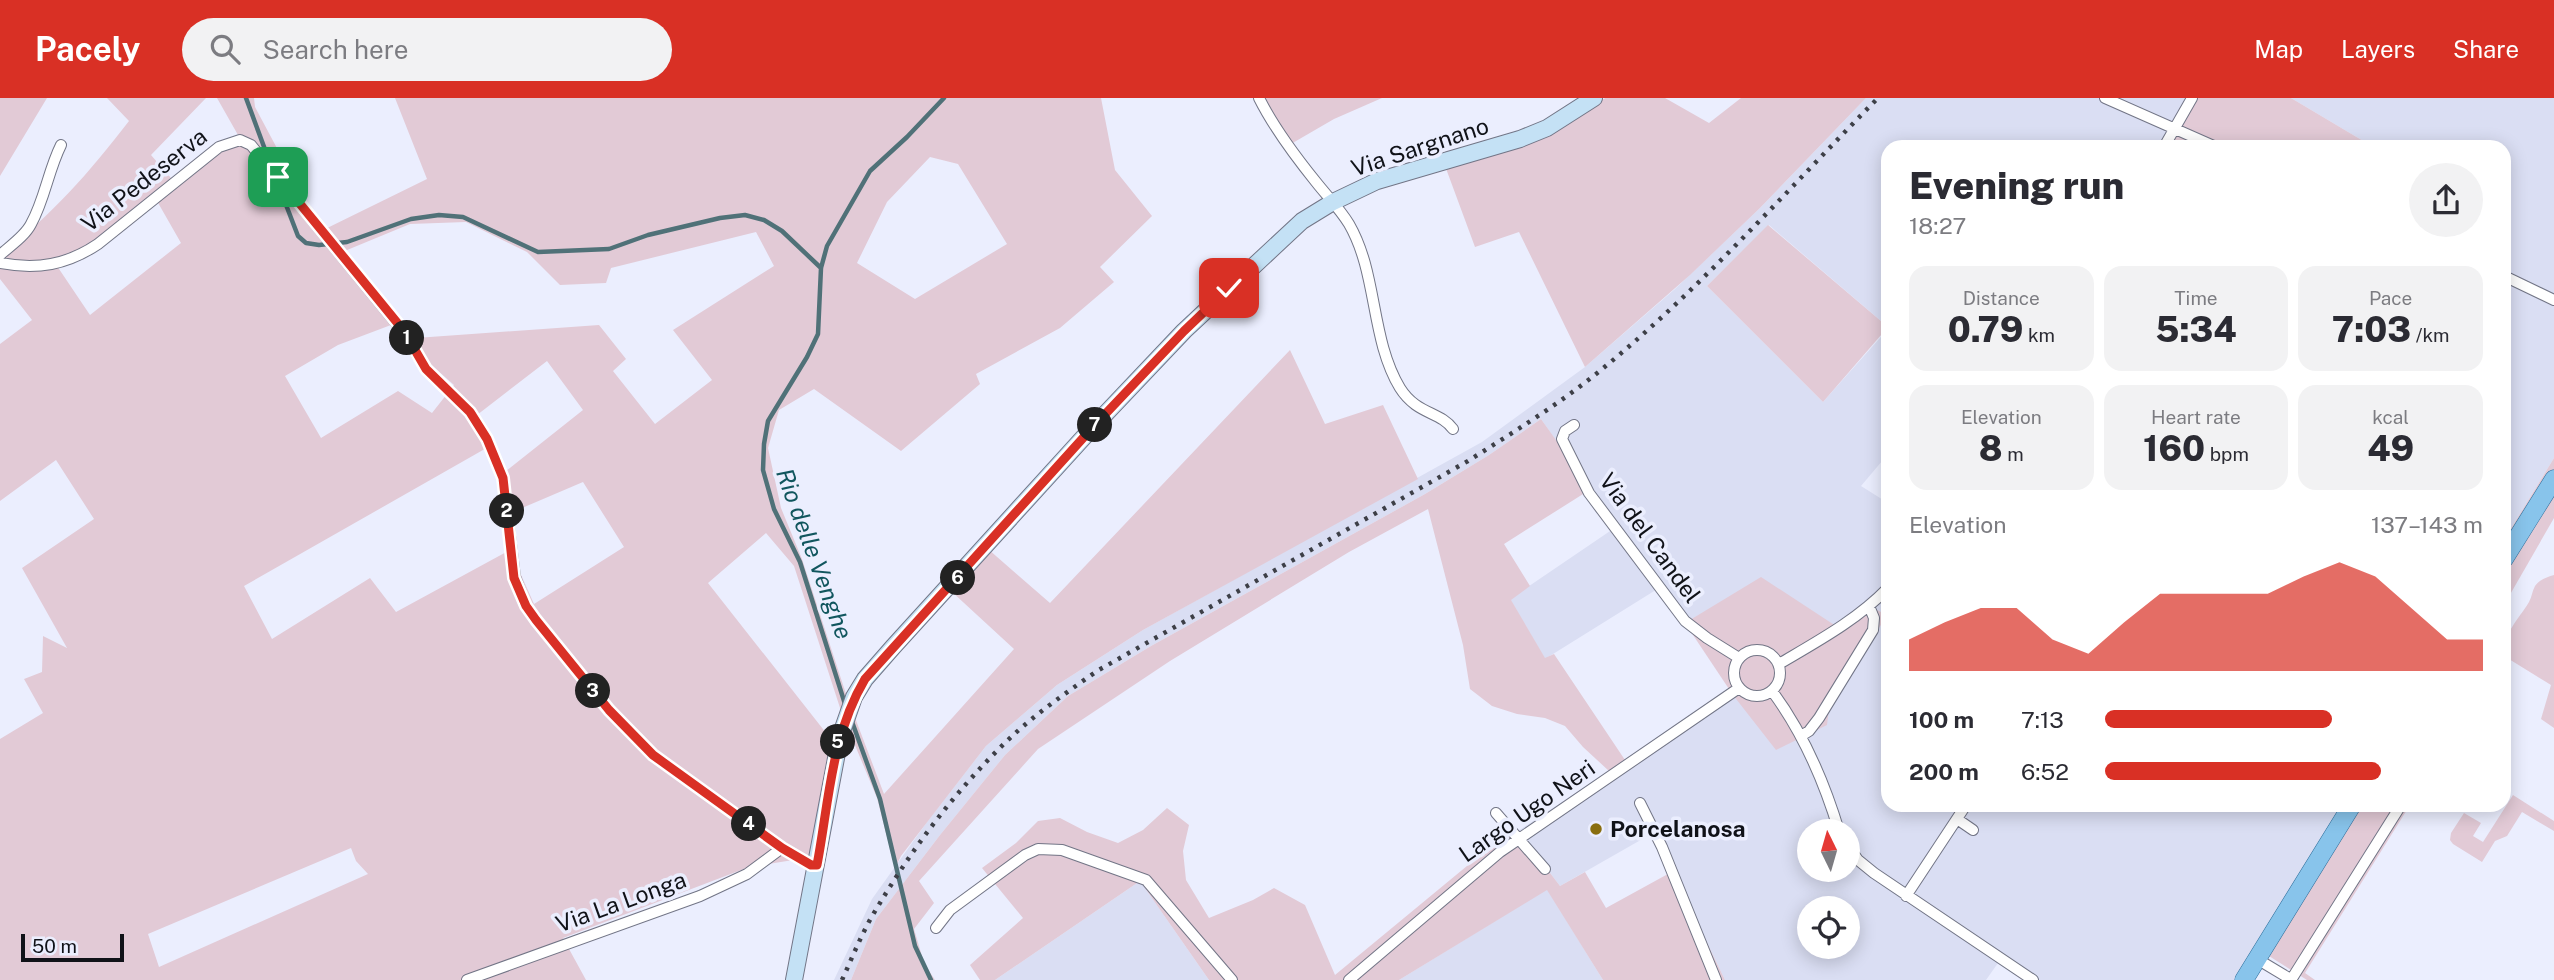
<!DOCTYPE html>
<html lang="en">
<head>
<meta charset="utf-8">
<style>
	:root { --surface:#fff; --page:#f2f2f3; --text:#2b2b33; --muted:#7c7c81; --accent:#d93025 }
	body { margin:0; font-family:"Public Sans",sans-serif; background:var(--page); color:var(--text); height:100vh; display:flex; flex-direction:column; font-size:26px; white-space:nowrap }
	* { box-sizing:border-box; margin:0 }
	p { font-size:23px; color:var(--muted) }
	.icon { flex:none; width:38px; height:38px; fill:none; stroke:currentColor; stroke-width:2; stroke-linecap:round; stroke-linejoin:round }
	.map { position:relative; flex:1; overflow:hidden }
	.sheet { position:absolute; left:1881px; top:42px; width:630px; height:672px; display:flex; flex-direction:column; background:var(--surface); border-radius:21px; box-shadow:0 4px 18px #0003 }
	.sheet>* { flex:none }
	.needle { width:46px; rotate:355deg }
	.buttons { position:absolute; left:1797px; top:721px; display:grid; gap:14px }
	.buttons a { display:grid; place-items:center; width:63px; height:63px; border-radius:50%; background:var(--surface); box-shadow:0 4px 18px #0003; font-size:35px }
	.scale { position:absolute; left:21px; bottom:18px; width:103px; box-sizing:border-box; padding-left:7px; border:4px solid #101218; border-top:0; font-size:19px; line-height:24px; white-space:nowrap; color:#101218; -webkit-text-stroke:5px #ebeefe; paint-order:stroke }
	.pin { position:absolute; display:grid; place-items:center; width:60px; height:60px; color:#fff; margin:-30px; border-radius:14px; box-shadow:0 4px 10px #0006 }
	.km { position:absolute; width:35px; height:35px; margin:-18px; border-radius:50%; background:#222; color:#fff; font-size:19px; line-height:35px; text-align:center }
	.round { display:grid; place-items:center; flex:none; width:74px; height:74px; border-radius:37px; background:var(--page) }
	.summary { display:flex; align-items:center; justify-content:space-between; height:119px; padding:0 28px }
	h1 { font-size:38px; font-weight:800; line-height:52px }
	.metrics { display:grid; grid-template-columns:repeat(3,1fr); gap:10px; height:119px; padding:7px 28px }
	.metrics div { display:grid; align-content:center; border-radius:18px; background:var(--page); text-align:center }
	.metrics b { font-size:35px; font-weight:800 }
	.metrics small { font-size:19px; font-weight:400 }
	.metrics p { font-size:19px }
	.chart { height:196px; padding:14px 28px }
	.chart p { display:flex; justify-content:space-between }
	.chart svg { width:100%; height:126px; margin-top:7px; fill:var(--accent); opacity:.7 }
	ul { padding:0 28px; list-style:none; font-size:23px }
	li { display:grid; grid-template-columns:112px 84px 1fr; align-items:center; height:52px }
	li i { height:18px; border-radius:9px; background:var(--accent) }
	header { display:flex; align-items:center; gap:42px; box-sizing:border-box; height:98px; padding:0 35px; background:var(--accent); color:#fff }
	header strong { font-size:33px }
	nav { display:flex; gap:38px; margin-inline-start:auto; font-size:24px }
	.search { width:490px; height:63px; background:var(--page); display:flex; align-items:center; gap:18px; box-sizing:border-box; padding:0 24px; border-radius:38px; color:var(--muted); font-size:26px }
	.map>svg:first-child { display:block }
	.built { fill:#dadef3; fill-rule:evenodd }
	.green { fill:#e2cad6; fill-rule:evenodd }
	.lines { fill:none; stroke-linecap:round; stroke-linejoin:round }
	.stream { stroke:#507178; stroke-width:4.5 }
	.street-casing { stroke:#727586; stroke-width:12 }
	.secondary-casing { stroke:#727586; stroke-width:18 }
	.primary-casing { stroke:#2b6c99; stroke-width:19 }
	.street { stroke:#fff; stroke-width:10 }
	.secondary { stroke:#c4e1f5; stroke-width:16 }
	.primary { stroke:#88c4eb; stroke-width:18 }
	.rail { stroke:#3d3f47; stroke-width:4.5; stroke-dasharray:3.5 7; stroke-linecap:butt }
	.route-casing { stroke:#fff; stroke-width:14 }
	.route { stroke:#d93025; stroke-width:9 }
	.poi-dot { fill:#896e0f; stroke:#ebeefe; stroke-width:2.5 }
	.labels { text-anchor:middle; stroke-width:7; stroke-linejoin:round; paint-order:stroke }
	.street-label { font-size:23px; fill:#101218; stroke:#ebeefe }
	.poi-label { font-size:23px; font-weight:bold; fill:#101218; stroke:#ebeefe; text-anchor:start }
	.water-label { font-size:24px; font-style:italic; fill:#11565e; stroke:#ebeefe }
</style>
</head>
<body>
<header>
<strong>Pacely</strong>
<div class="search"><svg class="icon" aria-label="search" viewBox="0 0 24 24"><circle cx="10" cy="10" r="6"/><path d="M15 15l6 6"/></svg>Search here</div>
<nav><a>Map</a><a>Layers</a><a>Share</a></nav>
</header>
<div class="map">
<svg width="2554" height="882" viewBox="0 0 2554 882">
	<rect width="100%" height="100%" fill="#ebeefe"/>
	<path class="built" d="M1866,0H2191L2160,49H1888V229L1769,127L1707,188L1823,304L1888,231V356L1861,388L1888,405V707H2343L2254,882H2025L1998,865L1986,882H1725L1695,820L1660,731L1560,788L1518,733L1609,673L1627,665L1843,532L1685,525L1659,490L1545,561L1510,501L1616,429L1541,321L1489,357L1425,396L1151,548L1068,598L1005,657L940,737L876,821L851,882H834L872,801L927,724L986,648L1057,587L1143,532L1482,344L1585,269L1675,191L1760,110ZM1810,733H1848V772H1810ZM1810,810H1848V849H1810Z
		M2291,0H2554V360L2504,442V49H2369L2370,47Z
		M1140,783L1209,882H995Z
		M1547,791L1603,882H1399Z"/>
	<path class="green" d="M0,0H47L0,78Z
		M107,0H206L151,57L177,87L238,37L217,0H254L255,9L296,86L300,115L317,135L427,81L395,0H1101L1115,72L1152,118L1100,169L1114,184L1060,230L976,276L980,286L901,353L814,291L779,312L768,350L781,410L802,461L846,596L884,696L1014,551L951,493L988,451L1050,505L1290,252L1325,326L1383,307L1418,381L1143,532L1057,587L986,648L901,758L895,770L877,700L842,616L794,468L766,435L708,485L830,640L812,759L749,769L563,840L586,882H0V641L43,615L24,581L42,574L43,538L67,550L22,470L94,421L56,362L0,403V246L32,222L0,181V157C53,116 88,76 129,23ZM930,59L958,66L1007,146L915,201L857,165L887,104ZM157,103L181,145L90,217L57,168ZM466,124L527,154L560,187L606,185L611,170L756,134L774,168L673,232L712,282L655,326L613,273L626,261L599,227L402,241L454,287L432,315L398,293L321,340L285,278L338,247L391,227L335,157L410,126ZM547,263L583,312L506,373L508,416L583,384L624,449L534,506L510,452L396,514L370,480L272,541L244,488L490,348L477,317ZM351,750L356,763L368,776L159,869L148,836Z
		M1257,0H1382L1334,21L1284,50Z
		M1605,0H1665L1709,25L1741,0H1866L1760,110L1690,177L1585,269L1519,134L1475,149L1441,57L1514,35L1594,8Z
		M2191,0H2291L2370,47L2160,49Z
		M1768,127L1888,229L1823,304L1707,188Z
		M1541,321L1591,391L1504,446L1530,488L1511,502L1545,560L1554,556L1627,665L1609,673L1583,649L1565,628L1545,620L1517,616L1492,608L1470,591L1463,547L1428,411L1349,454L1170,563L1038,651L919,783L934,805L914,831L924,865L935,882H851L876,821L940,737L1005,657L1068,598L1151,548L1425,396L1489,357Z
		M2554,360V420L2504,507V442Z
		M2554,477V630L2541,621L2551,587L2504,558C2504,533 2517,524 2529,504C2532,499 2532,493 2535,488C2539,482 2547,479 2554,477Z
		M1761,479L1842,532L1873,510L1887,517L1829,611L1827,627L1776,652L1733,597L1685,525Z
		M2513,697L2554,723V733L2522,714L2507,738L2495,743L2482,764L2453,746L2450,742L2451,735L2464,715L2481,725L2473,738L2483,744Z
		M2343,707H2410L2305,875L2315,882H2307L2269,858Z
		M1167,710L1189,727L1183,753L1186,782L1209,820L1253,802L1274,790L1305,807L1335,877L1473,763L1518,733L1560,788L1585,774L1606,810L1677,771L1695,820L1725,882H1603L1547,792L1399,882H1209L1140,783L995,882H980L970,867L1023,820L982,770L1016,745L1038,723L1060,720L1087,734L1118,745L1143,732Z"/>
	<g class="lines">
		<path class="stream" d="M246,0L270,65
			M278,86L298,138L306,145L319,147L347,144L411,121L439,117L463,119L538,154L609,151L648,137L720,120L745,117L764,122L782,133L821,170
			M845,606L800,464L774,411L763,372L764,346L768,323L807,259L818,236L821,170L827,148L870,73L907,39L944,0
			M851,621L880,701L915,848L931,882"/>
		<defs>
			<path id="street" d="M1259,0C1274,30 1295,58 1316,84C1327,98 1340,111 1349,126C1378,176 1370,240 1400,290C1417,317 1440,313 1453,331
				M2105,0L2216,49
				M2164,49L2192,0
				M0,157C10,148 25,138 31,126C45,101 48,73 61,47
				M0,165C37,172 67,167 98,146L219,49L240,42L251,47L401,231L426,271L470,314L487,341L503,380L515,479L526,508L536,522L609,612L653,657L782,750L811,767H817
				M2504,178L2554,202
				M1574,327L1565,333L1562,341L1589,395L1685,523L1707,540L1739,560
				M1734 575a23 23 0 1 1 46 0a23 23 0 1 1-46 0Z
				M1779,566C1818,543 1857,522 1888,490
				M1772,593C1804,636 1824,683 1839,733
				M1801,638L1809,633L1819,620L1873,532L1874,520L1869,508
				M1640,705L1662,749L1716,882
				M1496,715L1545,771
				M1957,721L1973,732
				M1848,748L1858,762L1874,775L2033,882
				M1906,798L1966,707
				M936,830L950,812L1025,757L1038,751L1062,752L1146,782L1232,882
				M2257,861L2292,882
				M467,882L700,798L747,776L782,750
				M1349,882L1500,754L1739,590
				M2291,882L2401,707"/>
			<path id="secondary" d="M794,882L840,639L854,599L865,581L893,549L1093,329L1184,233L1302,123L1333,104L1377,83L1520,41L1547,30L1594,0"/>
			<path id="primary" d="M2504,461L2554,381
				M2244,882L2352,707"/>
		</defs>
		<use href="#street" class="street-casing"/>
		<use href="#secondary" class="secondary-casing"/>
		<use href="#primary" class="primary-casing"/>
		<use href="#street" class="street"/>
		<use href="#secondary" class="secondary"/>
		<use href="#primary" class="primary"/>
		<path class="rail" d="M842,882C853,858 863,832 877,810C913,749 957,691 1008,642C1035,616 1066,595 1097,573L1468,363C1512,335 1556,308 1596,276C1698,194 1786,93 1878,0"/>
	</g>
	<g class="lines">
		<defs>
			<path id="route" d="M278,79L404,233L426,271L470,314L487,341L503,380L514,480L526,508L536,522L609,612L653,657L782,750L811,767H817C829,704 831,638 865,581L1093,329L1184,233L1229,190"/>
		</defs>
		<use href="#route" class="route-casing"/>
		<use href="#route" class="route"/>
	</g>
	<circle class="poi-dot" cx="1596" cy="731" r="7"/>
	<g class="labels">
		<g class="street-label">
			<text transform="translate(1420 49) rotate(-18)" y="8">Via Sargnano</text>
			<text transform="translate(144 82) rotate(-38)" y="8">Via Pedeserva</text>
			<text transform="translate(1650 440) rotate(54)" y="8">Via del Candel</text>
			<text transform="translate(1527 713) rotate(-35)" y="8">Largo Ugo Neri</text>
			<text transform="translate(621 804) rotate(-20)" y="8">Via La Longa</text>
		</g>
		<g class="poi-label">
			<text x="1610" y="739">Porcelanosa</text>
		</g>
		<g class="water-label">
			<text transform="translate(814 456) rotate(70)" y="8">Rio delle Venghe</text>
		</g>
	</g>
</svg>
<div class="buttons">
<a><svg class="needle" viewBox="-14 -14 28 28"><path d="M0-13l5 13h-10z" fill="#e53935"/><path d="M0 13l5-13h-10z" fill="#7c7c81"/></svg></a>
<a><svg class="icon" aria-label="locate" viewBox="0 0 24 24"><circle cx="12" cy="12" r="6"/><path d="M12 2v4M12 18v4M2 12h4M18 12h4"/></svg></a>
</div>
<div class="scale">50 m</div>
<div class="pin" style="left:278px;top:79px;background:#1e9e55"><svg class="icon" aria-label="arrive" viewBox="0 0 24 24"><path d="M6 21V4h12l-3 4 3 4H6"/></svg></div>
<div class="pin" style="left:1229px;top:190px;background:#d93025"><svg class="icon" aria-label="check" viewBox="0 0 24 24"><path d="M5 12l5 5 9-10"/></svg></div>
<b class="km" style="left:407px;top:240px">1</b>
<b class="km" style="left:507px;top:413px">2</b>
<b class="km" style="left:593px;top:593px">3</b>
<b class="km" style="left:749px;top:726px">4</b>
<b class="km" style="left:838px;top:644px">5</b>
<b class="km" style="left:958px;top:480px">6</b>
<b class="km" style="left:1095px;top:327px">7</b>
<section class="sheet">
<div class="summary"><div><h1>Evening run</h1><p>18:27</p></div><a class="round"><svg class="icon" aria-label="share" viewBox="0 0 24 24"><path d="M12 15V3M7 8l5-5 5 5M5 13v7h14v-7"/></svg></a></div>
<div class="metrics">
<div><p>Distance</p><b>0.79<small> km</small></b></div>
<div><p>Time</p><b>5:34</b></div>
<div><p>Pace</p><b>7:03<small> /km</small></b></div>
</div>
<div class="metrics">
<div><p>Elevation</p><b>8<small> m</small></b></div>
<div><p>Heart rate</p><b>160<small> bpm</small></b></div>
<div><p>kcal</p><b>49</b></div>
</div>
<div class="chart"><p><span>Elevation</span>137–143 m</p>
<svg viewBox="0 0 160 44" preserveAspectRatio="none"><path d="M0 44V33L10 27L20 22L30 22L40 33L50 38L60 27L70 17L80 17L90 17L100 17L110 11L120 6L130 11L140 22L150 33L160 33V44z"/></svg>
</div>
<ul>
<li><b>100 m</b>7:13<i style="width:60%"></i></li>
<li><b>200 m</b>6:52<i style="width:73%"></i></li>
</ul>
</section>
</div>
</body>
</html>
